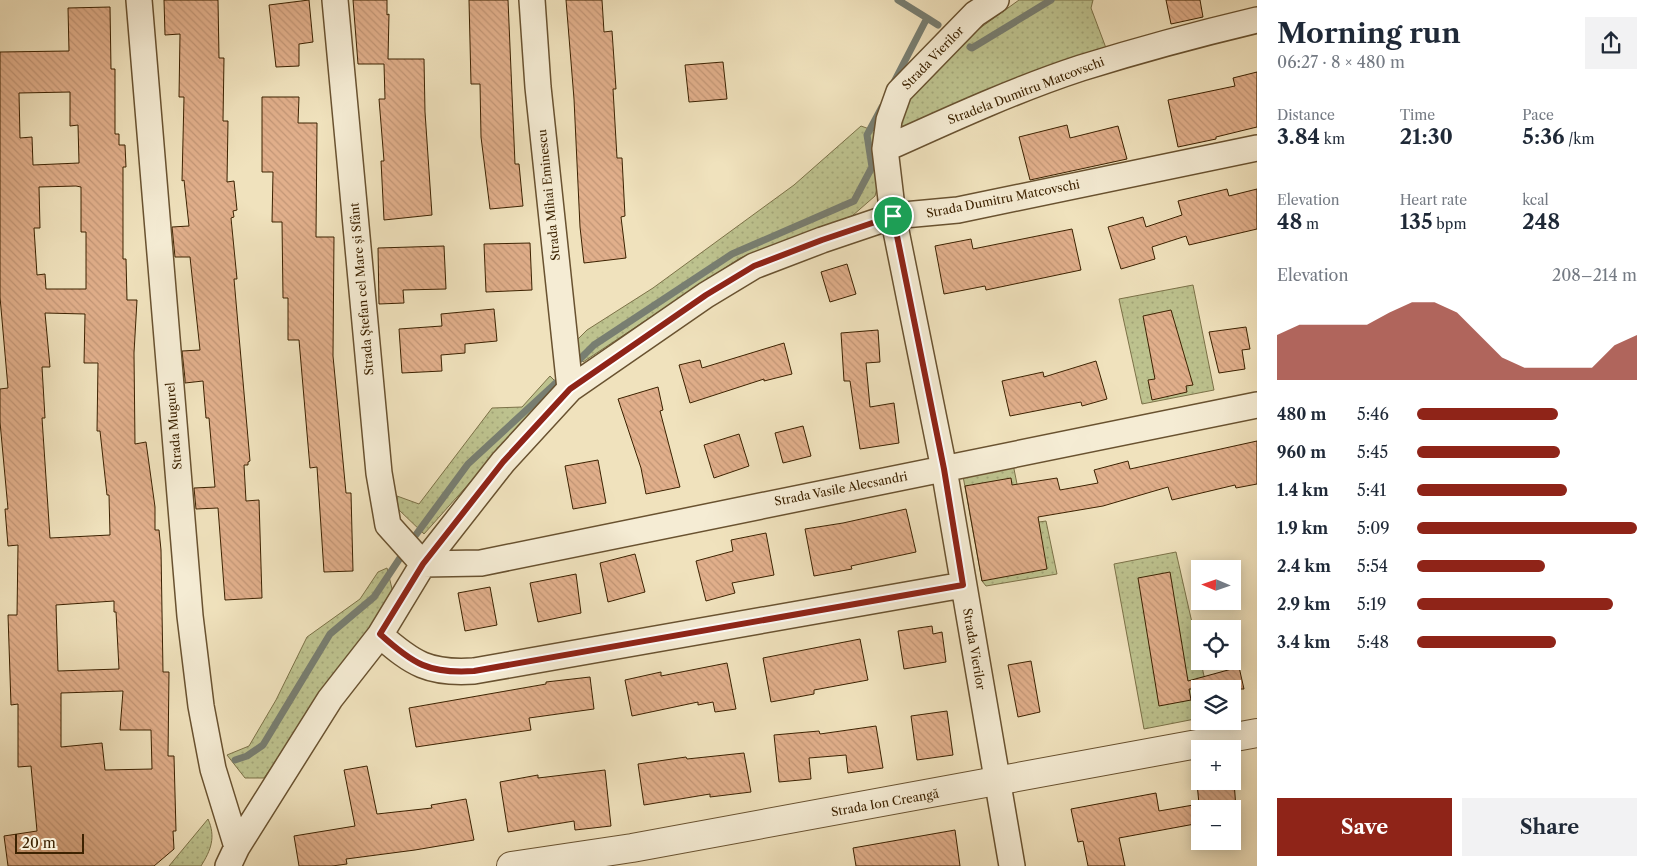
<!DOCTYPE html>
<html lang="en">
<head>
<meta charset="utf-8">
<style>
	:root { --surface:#fff; --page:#f2f2f3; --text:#1f2937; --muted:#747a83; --accent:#8f2418 }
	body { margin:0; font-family:"Libre Caslon Text",serif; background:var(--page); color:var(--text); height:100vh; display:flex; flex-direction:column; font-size:19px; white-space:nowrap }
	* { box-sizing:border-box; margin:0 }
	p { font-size:16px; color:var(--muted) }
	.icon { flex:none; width:28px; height:28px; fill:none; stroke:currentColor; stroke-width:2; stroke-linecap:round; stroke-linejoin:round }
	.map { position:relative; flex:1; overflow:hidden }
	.drawer { display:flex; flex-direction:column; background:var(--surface); width:400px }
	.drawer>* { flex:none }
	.needle { width:32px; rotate:272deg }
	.buttons { position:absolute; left:1191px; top:560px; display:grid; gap:10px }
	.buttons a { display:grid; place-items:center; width:50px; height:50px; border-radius:0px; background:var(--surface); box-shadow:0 2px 12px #0003; font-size:25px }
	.scale { position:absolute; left:15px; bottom:12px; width:69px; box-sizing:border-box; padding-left:5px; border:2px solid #3c2201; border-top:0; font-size:14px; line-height:18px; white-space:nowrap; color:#3c2201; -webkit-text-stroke:4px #f5ecd4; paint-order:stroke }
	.pin { position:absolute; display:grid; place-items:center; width:42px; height:42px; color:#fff; margin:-21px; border:2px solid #fff; border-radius:50%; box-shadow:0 1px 5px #0007 }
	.round { display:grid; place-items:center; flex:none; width:52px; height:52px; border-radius:0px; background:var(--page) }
	.overview { display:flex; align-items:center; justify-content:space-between; height:85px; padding:0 20px }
	h1 { font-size:28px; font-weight:700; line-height:38px }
	.stats { display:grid; grid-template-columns:repeat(3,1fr); gap:8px; height:85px; padding:5px 20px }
	.stats div { display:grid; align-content:center }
	.stats b { font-size:21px; font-weight:700 }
	.stats small { font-size:14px; font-weight:400 }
	.stats p { font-size:14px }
	.chart { height:140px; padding:10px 20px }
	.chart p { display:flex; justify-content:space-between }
	.chart svg { width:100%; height:90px; margin-top:5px; fill:var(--accent); opacity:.7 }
	.action { display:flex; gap:10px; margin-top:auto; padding:10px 20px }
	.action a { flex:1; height:58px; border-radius:0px; background:var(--accent); color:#fff; font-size:20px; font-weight:700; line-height:58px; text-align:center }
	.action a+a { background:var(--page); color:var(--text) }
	ul { padding:0 20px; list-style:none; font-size:16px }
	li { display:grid; grid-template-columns:80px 60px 1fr; align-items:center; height:38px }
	li i { height:12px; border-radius:6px; background:var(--accent) }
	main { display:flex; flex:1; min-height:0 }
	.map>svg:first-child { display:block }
	.park { fill:url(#park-dots); stroke:#7c7248 }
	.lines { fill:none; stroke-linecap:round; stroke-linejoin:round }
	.stream { stroke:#787e71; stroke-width:7 }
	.building { fill:url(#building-back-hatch); stroke:#3c2201; fill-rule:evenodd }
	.minor-casing { stroke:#695230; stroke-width:28 }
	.tertiary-casing { stroke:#695230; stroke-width:30 }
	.minor { stroke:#f5ecd4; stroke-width:25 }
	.tertiary { stroke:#f5ecd4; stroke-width:28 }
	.route-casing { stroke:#fff; stroke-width:10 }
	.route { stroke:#8f2418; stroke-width:6 }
	.labels { text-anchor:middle; stroke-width:5; stroke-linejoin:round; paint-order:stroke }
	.street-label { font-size:12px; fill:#3c2201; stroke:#f5ecd4 }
</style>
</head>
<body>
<main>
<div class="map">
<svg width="1257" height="866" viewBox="0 0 1257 866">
	<defs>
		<pattern id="park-dots" width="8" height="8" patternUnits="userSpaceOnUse" patternTransform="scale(1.25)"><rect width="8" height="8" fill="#bdc28e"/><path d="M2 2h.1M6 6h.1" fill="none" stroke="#a3a679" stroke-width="1.8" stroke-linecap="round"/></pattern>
		<pattern id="building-back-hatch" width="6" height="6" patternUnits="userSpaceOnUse" patternTransform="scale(1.25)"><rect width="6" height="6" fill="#e1af8b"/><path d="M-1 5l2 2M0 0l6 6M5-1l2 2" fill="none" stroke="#c29676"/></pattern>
	</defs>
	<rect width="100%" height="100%" fill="#f0e2bd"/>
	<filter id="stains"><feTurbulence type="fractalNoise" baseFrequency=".004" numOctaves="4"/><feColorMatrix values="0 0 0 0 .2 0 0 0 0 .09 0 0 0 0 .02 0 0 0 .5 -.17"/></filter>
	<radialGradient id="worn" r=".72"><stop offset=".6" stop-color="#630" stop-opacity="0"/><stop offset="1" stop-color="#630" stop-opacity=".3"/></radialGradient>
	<path class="park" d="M1019,0H1093L1091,8L1106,48L900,131L904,105L969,36Z
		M861,126L875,131L879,180L875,196L852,216L740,258L583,362L573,344L587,330L653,288L794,185Z
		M1193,285L1214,390L1142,404L1119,299Z
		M550,376L561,387L523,423L424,534L398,509L397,496L419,504L492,408L522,407Z
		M1013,464L1025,524L1046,521L1057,574L986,586L982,581L963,476Z
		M1176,552L1207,689H1200V718L1144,729L1114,564Z
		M387,568L393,593L376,619L264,778H245L227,755L249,746L276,700L307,637L360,599L378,572Z
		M208,819C216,837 211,850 201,866H169Z"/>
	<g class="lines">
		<path class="stream" d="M898,0L927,18
			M970,47L972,48L1051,0
			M894,82L927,18L938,25
			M579,360L594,345L732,254L854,201L872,167L867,135L882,107
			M415,536L468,464L558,381
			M235,760L247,756L263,745L330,634L374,597L400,558"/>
	</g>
	<path class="building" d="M164,0H218L219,58H224L223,121H228L227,182L234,181L237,210L233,211L234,217L231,218L237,279H234L250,461L248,462V465H244L246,501L259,500L262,598L225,600L218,508L196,509L194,488L215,487L209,418H206L203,381L185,383V379L182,351L200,350L190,257H175L172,227L189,226L184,180L182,181L184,97H179L180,34L165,35Z
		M309,0L313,42L299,44V66L276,67L269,5Z
		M353,0H387V15L389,14L388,59H424L425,112L432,215L384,220L381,161H384L379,99H385L384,64H358Z
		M469,0H508L515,164H519L523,206L490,209L481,137L480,84H471Z
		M566,0H602L604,32L612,31L616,89H613L617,158H622L625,216L621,217L626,258L584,263L580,227L574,99Z
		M1166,0H1200L1203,17L1171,24Z
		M110,7L111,69H115V134H119V145H125L126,167H123V259H126L127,300H137L134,353L135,444L146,442L155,507V530H159L161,550L163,672H169L168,756H174L176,831H173L174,849L154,866H8L4,836L37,831L31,766L18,767V704L11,705L8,615H17L18,545L8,546L5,509H8L0,422V389L8,388L0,297V52L69,51L68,8ZM70,92V126L78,125L79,163L33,165L32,137L20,138L19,93ZM76,186L81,187V232H86V289H46L45,274L37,275L34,228H40L39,187ZM45,313L85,314L84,363H98L97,431H100L107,495H109L110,535L50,538L42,418H45L42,367H50ZM114,601V612H116L119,669L58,671L56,605ZM123,691L120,730H151L152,769L105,770L102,743L61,747V693Z
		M723,62L727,99L689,102L685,65Z
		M1257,72V127L1216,137V139L1178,147L1168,100L1235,86L1233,78Z
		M262,97H299L298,123H317L316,237H334L333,356L346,493H351L353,571L324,572L317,467L310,468L299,340H288V298H283L282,222H272L273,172H262Z
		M1067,125L1070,138L1118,126L1127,159L1030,180L1019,137Z
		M1227,189L1229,196L1257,189V229L1189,245L1186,236L1152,247L1155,259L1121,269L1108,227L1143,217L1146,227L1182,215L1178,201Z
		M1072,229L1081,270L986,290L985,286L944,294L935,246L971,239L973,249Z
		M530,243L532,290L486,292L484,244Z
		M444,246L446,289L403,290L404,303L379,304L378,248Z
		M847,264L856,294L830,302L821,272Z
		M494,309L497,341L465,344V353L441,355L442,371L402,373L399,329L442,326L441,314Z
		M1171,310L1193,385L1186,386L1187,392L1152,400L1148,380L1155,379L1143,316Z
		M1246,327L1250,349L1242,350L1245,369L1219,373L1209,332Z
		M878,330L880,362L866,363L870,407L894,403L899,443L860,449L850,381H844L841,333Z
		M784,343L792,374L764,381V379L690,403L679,365L700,360L702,368Z
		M1096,361L1107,399L1082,406L1081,402L1010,416L1002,381L1043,372L1044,377Z
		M658,387L663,410L660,411L680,487L646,494L641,468L618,399Z
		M803,426L811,456L783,463L775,433Z
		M739,434L749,466L714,478L704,445Z
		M1257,441V484L1236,488L1235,485L1172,500L1168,487L1103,506L1038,517L1047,569L982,581L965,486L1011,478L1012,485L1057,478L1060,490L1098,483L1094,470L1128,461L1130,469Z
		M598,460L606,503L573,509L565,466Z
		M906,509L916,552L851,566L852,569L814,576L805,529L843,523Z
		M766,533L774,575L732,583L735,593L706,601L696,561L733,551L731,540Z
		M635,554L645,592L608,602L600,563Z
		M1170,572L1188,681L1239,667L1244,689H1189L1191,700L1159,706L1138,578Z
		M576,574L581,613L538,622L530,583Z
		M490,587L497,625L465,631L458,593Z
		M932,626L933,634L942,632L946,662L904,669L898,631Z
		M860,639L868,680L814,690V694L771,702L763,658Z
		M1031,661L1040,712L1018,717L1008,665Z
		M727,663L736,709L715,712L713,702L698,705V702L632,716L625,680L661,672V676Z
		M590,677L594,709L529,718L531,730L416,747L409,708L546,684V682Z
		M947,711L953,755L917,760L911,716Z
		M876,726L883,768L848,773L846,755L809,758L811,779L779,782L774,735L819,731L820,734Z
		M744,753L751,792L710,797V794L644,805L638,764L686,757L687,759Z
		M367,766L377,814L432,808L431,805L466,799L474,840L415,850L346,859L347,864L332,866H299L294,836L355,826L344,770Z
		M605,770L611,826L575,830L574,821L508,832L500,782L538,775V778Z
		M1234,781L1237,823H1232V809H1200V823L1119,838L1125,866H1088L1083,841L1078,842L1071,809L1156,793L1159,811L1199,804L1197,783Z
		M955,830L960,866H856L853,848Z"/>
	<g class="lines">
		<defs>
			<path id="minor" d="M139,0L190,616L201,706L213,769L237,847
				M335,0L379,473L388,525L423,564
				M532,0L538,87L570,389
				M996,0L975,14L899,92L889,120L885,149L893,216L944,469L1012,866
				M885,149C949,120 1014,90 1081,68C1139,50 1198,34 1257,20
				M423,564L481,563L1257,405
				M380,635C413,664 429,674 474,671L963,585
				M228,866L237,847L330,699L380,635L423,564L503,462L570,389L706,295L754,266L822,240L893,216L958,210L1257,148"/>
			<path id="tertiary" d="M511,866L632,848L1257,733"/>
		</defs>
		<use href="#minor" class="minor-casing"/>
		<use href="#tertiary" class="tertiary-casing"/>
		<use href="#minor" class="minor"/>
		<use href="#tertiary" class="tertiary"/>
	</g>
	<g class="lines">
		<defs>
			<path id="route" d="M893,216L944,469L963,585L474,671C429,674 413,664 380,634L423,564L503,462L570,389L706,295L754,266L822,240Z"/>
		</defs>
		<use href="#route" class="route-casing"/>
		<use href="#route" class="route"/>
	</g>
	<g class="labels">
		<g class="street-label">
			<text transform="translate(933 58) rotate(-46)" y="4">Strada Vierilor</text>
			<text transform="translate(1026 91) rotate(-21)" y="4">Stradela Dumitru Matcovschi</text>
			<text transform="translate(549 195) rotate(-96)" y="4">Strada Mihai Eminescu</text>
			<text transform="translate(1003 199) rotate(-11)" y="4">Strada Dumitru Matcovschi</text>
			<text transform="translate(362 289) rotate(-95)" y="4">Strada Ştefan cel Mare și Sfânt</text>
			<text transform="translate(174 426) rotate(-95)" y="4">Strada Mugurel</text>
			<text transform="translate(841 489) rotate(-11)" y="4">Strada Vasile Alecsandri</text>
			<text transform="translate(974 649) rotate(80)" y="4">Strada Vierilor</text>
			<text transform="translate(885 803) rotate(-10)" y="4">Strada Ion Creangă</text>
		</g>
	</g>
	<rect width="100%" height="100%" filter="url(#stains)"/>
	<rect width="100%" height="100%" fill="url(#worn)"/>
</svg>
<div class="buttons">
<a><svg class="needle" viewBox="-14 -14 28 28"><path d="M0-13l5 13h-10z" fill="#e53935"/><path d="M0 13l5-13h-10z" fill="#747a83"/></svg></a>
<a><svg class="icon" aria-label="locate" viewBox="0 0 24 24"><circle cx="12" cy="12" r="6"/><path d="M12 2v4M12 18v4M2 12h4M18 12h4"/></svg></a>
<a><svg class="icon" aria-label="layers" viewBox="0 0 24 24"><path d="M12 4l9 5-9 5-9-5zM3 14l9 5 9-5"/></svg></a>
<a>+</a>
<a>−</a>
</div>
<div class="scale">20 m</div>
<div class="pin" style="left:893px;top:216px;background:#1e9e55"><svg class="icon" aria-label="arrive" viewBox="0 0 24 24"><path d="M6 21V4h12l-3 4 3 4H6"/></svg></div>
</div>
<section class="drawer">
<div class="overview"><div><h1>Morning run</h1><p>06:27 · 8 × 480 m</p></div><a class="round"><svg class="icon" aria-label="share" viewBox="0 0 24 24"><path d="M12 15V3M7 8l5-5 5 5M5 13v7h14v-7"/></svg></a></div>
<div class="stats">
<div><p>Distance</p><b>3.84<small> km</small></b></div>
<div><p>Time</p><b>21:30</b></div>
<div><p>Pace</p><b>5:36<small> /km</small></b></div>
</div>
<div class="stats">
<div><p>Elevation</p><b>48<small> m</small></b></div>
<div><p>Heart rate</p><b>135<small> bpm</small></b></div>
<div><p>kcal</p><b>248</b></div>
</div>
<div class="chart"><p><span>Elevation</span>208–214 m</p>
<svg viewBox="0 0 160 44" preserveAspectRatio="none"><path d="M0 44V22L10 17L20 17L30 17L40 17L50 11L60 6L70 6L80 11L90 22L100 33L110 38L120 38L130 38L140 38L150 27L160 22V44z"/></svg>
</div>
<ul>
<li><b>480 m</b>5:46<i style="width:64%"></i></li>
<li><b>960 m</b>5:45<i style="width:65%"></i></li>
<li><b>1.4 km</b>5:41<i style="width:68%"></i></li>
<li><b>1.9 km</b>5:09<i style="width:100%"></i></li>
<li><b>2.4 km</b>5:54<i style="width:58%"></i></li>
<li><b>2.9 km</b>5:19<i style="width:89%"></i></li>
<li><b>3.4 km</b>5:48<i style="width:63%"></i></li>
</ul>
<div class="action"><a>Save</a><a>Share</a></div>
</section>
</main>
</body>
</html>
